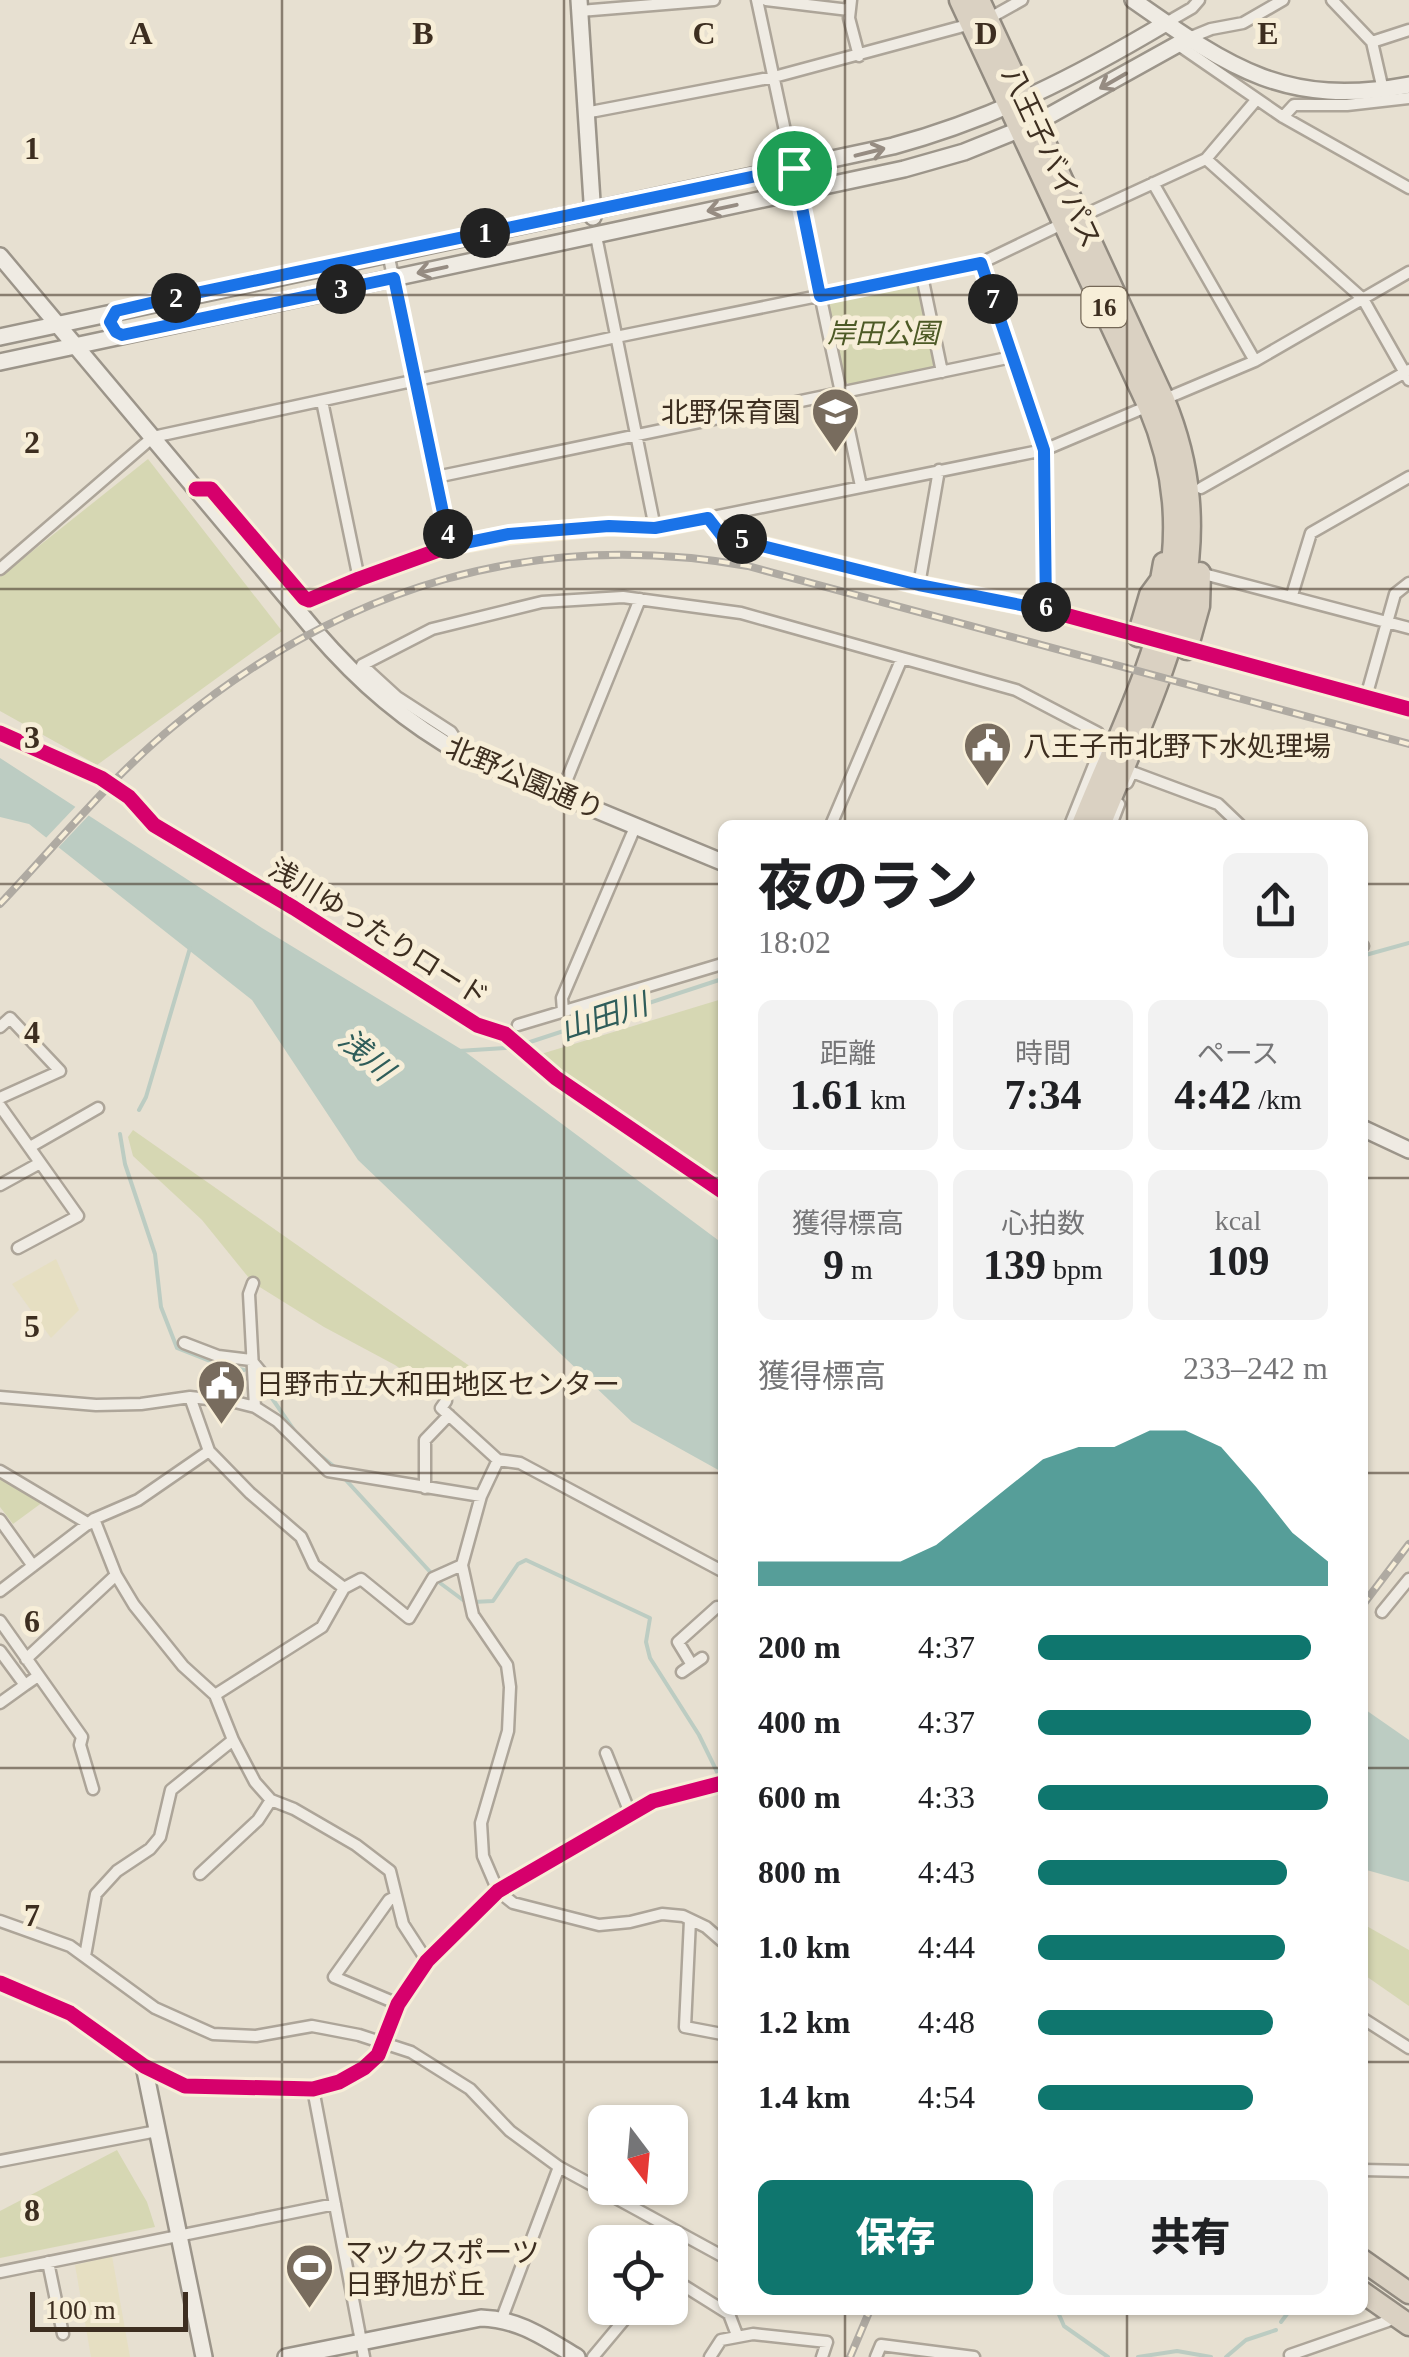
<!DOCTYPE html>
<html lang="ja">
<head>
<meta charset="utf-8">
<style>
	:root { --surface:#fff; --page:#f2f2f2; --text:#202124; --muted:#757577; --accent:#0f766e }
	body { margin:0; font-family:"Times New Roman","Noto Sans JP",serif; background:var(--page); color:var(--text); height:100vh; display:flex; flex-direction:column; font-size:38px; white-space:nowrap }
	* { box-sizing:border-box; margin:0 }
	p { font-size:32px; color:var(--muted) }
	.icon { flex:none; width:55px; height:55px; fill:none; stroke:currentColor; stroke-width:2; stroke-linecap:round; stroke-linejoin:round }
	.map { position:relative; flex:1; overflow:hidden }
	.side { position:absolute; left:718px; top:820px; width:650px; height:1495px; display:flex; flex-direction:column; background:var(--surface); border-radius:15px; box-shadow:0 2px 8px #0004 }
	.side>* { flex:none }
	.needle { width:65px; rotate:164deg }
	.tools { position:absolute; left:588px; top:2105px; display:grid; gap:20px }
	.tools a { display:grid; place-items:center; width:100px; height:100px; border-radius:15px; background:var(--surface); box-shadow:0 2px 8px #0004; font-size:50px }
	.scale { position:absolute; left:30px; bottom:25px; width:158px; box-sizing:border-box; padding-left:10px; border:5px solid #3d2e20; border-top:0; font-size:28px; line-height:35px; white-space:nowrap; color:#3d2e20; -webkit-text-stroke:8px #f7eed8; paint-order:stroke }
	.pin { position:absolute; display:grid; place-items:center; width:85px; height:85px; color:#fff; margin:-42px; border:5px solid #fff; border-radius:50%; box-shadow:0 2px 10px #0007 }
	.km { position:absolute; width:50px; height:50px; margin:-25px; border-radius:50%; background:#222; color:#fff; font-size:28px; line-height:50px; text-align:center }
	.round { display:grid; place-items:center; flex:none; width:105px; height:105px; border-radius:15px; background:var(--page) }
	.summary { display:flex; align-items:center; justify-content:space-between; height:170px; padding:0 40px }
	h1 { font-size:55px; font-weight:800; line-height:75px }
	.stats { display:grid; grid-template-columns:repeat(3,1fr); gap:15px; height:170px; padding:10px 40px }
	.stats div { display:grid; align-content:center; border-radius:15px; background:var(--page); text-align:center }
	.stats b { font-size:42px; font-weight:800 }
	.stats small { font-size:28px; font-weight:400 }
	.stats p { font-size:28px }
	.chart { height:280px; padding:20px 40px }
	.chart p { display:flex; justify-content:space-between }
	.chart svg { width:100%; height:180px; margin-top:10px; fill:var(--accent); opacity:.7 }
	.primary-button { display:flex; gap:20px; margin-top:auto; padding:20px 40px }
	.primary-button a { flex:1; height:115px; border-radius:15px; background:var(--accent); color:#fff; font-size:40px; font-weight:800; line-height:115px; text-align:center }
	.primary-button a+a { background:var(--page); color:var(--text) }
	ul { padding:0 40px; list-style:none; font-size:32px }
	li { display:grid; grid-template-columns:160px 120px 1fr; align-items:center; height:75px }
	li i { height:25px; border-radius:12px; background:var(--accent) }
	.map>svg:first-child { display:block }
	.farmland { fill:#e6dfc2 }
	.green { fill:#d6d7b3 }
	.water { fill:#bcccc2 }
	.pier { fill:#e7e0d1 }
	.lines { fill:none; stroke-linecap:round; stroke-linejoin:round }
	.stream { stroke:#bcccc2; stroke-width:4 }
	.street-casing { stroke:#ada599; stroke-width:15 }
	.secondary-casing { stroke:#9c958a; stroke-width:20 }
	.highway-casing { stroke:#928b80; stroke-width:25 }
	.street { stroke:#efebe3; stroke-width:10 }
	.secondary { stroke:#efebe3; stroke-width:15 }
	.highway { stroke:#dad1c2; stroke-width:20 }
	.rail-casing { stroke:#afaaa2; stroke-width:8 }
	.rail { stroke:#f7eed8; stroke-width:4; stroke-dasharray:11; stroke-linecap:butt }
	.street-bridge-casing { stroke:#ada599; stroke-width:15; stroke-linecap:butt }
	.street-bridge { stroke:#efebe3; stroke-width:10 }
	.cycleway-casing { stroke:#f7eed8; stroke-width:21 }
	.cycleway { stroke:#d6006c; stroke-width:15 }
	.oneway { stroke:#968c82 }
	.route-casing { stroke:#fff; stroke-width:20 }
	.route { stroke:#1a73e8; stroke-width:12 }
	.grid { fill:none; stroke:#3d2e20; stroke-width:2.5; stroke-opacity:0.55 }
	.labels { text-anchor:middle; stroke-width:10; stroke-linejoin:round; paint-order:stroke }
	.shield { fill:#f7eed8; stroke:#756857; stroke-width:2.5 }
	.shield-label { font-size:25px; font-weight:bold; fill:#3d2e20 }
	.street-label { font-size:28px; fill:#3d2e20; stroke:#f7eed8 }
	.park-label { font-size:28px; font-style:italic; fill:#4d5a26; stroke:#f7eed8 }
	.poi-label { font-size:28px; fill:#3d2e20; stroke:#f7eed8; text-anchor:start }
	.water-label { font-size:30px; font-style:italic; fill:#2f5d5a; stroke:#f7eed8 }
	.grid-label { font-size:32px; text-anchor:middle; font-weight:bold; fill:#3d2e20; stroke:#f7eed8; stroke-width:10; stroke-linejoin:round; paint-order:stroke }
</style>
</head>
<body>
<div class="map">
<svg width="1409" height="2357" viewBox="0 0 1409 2357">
	<rect width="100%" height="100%" fill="#e7e0d1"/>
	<path class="farmland" d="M56,1259L79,1310L51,1338L12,1284Z
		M112,2256L130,2357H91L75,2265Z"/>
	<path class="green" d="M919,281L938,363L936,368L854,385L846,383L829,306L832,301Z
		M148,459L282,631L97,765L0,711V577Z
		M722,999V1181L548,1063L541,1054Z
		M133,1130L471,1367L446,1401L395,1365L324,1327L253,1283L202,1220L133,1156L128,1137Z
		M0,1475L43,1502L13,1524L0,1507Z
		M1363,1924L1409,1950V2006L1363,1974Z
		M117,2150L147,2202L155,2227L0,2258V2211Z"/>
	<path class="water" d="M0,758L262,928L464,1051L722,1243V1472L632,1422L358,1160L252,1000L29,824L0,817Z
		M1363,1708L1409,1740V1882L1363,1869Z"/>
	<path class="pier" d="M79,803L92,812L55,851L43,841Z"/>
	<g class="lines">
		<path class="stream" d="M1362,956L1409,943
			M458,1051L505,1048L527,1043L722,979
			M139,1110L146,1097L190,948
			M120,1134L125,1164L155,1254L161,1307L177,1348L220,1365L244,1370
			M258,1378L298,1436
			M316,1452L336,1468
			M344,1478L433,1575
			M436,1580L463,1600
			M473,1602L493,1601L518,1564L526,1560L650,1618L646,1642L650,1658L699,1735L721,1780
			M1057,2310L1064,2326L1108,2357
			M1281,2322L1290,2310
			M1138,2357L1177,2351L1211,2357
			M1226,2357L1246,2340L1276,2330"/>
		<defs>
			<path id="street" d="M757,0L861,486
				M766,0L849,10
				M851,0L849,18L859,56
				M1332,0L1372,42L1383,90
				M580,11L714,0
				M988,19L1022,0
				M1166,23L1192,8L1199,0
				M1189,38L1211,29L1243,23L1283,0
				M1372,42L1409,30
				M1177,44L1283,117L1409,188
				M585,113L774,77L971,24
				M1283,117L1294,105H1347L1409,98
				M1206,159L1363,299L1409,380
				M1153,183L1255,361
				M1080,217L1206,159L1257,99
				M596,236L655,528
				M388,253L450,546
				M981,263L1044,450L1047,610
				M922,276L942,372
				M322,401L359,579
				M436,477L1012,357
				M1201,488L1409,370
				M196,489H211L304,598L309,600L359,579L450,546L509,535L609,526L655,528L708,518L723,536L919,585L1047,610L1141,636
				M708,518L1044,450L1255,361L1409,272
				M0,569L153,437L616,337L981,263L1062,224
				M1200,573L1409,628
				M919,585L939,470
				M1292,595L1311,533L1409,477
				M1185,648L1409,709
				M1366,697L1395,594L1409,583
				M466,755L451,732L397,697L362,665L432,629L542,602L623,597L741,613L1016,690L1098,733L1102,745L1070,825
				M1127,783L1132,772L1218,804L1240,825
				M561,794L640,599
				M831,825L902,658
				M1111,825L1119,804
				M1362,945L1363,946
				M563,1011L562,998L636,825
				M518,1025L722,964
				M0,1027L10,1018L60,1071L0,1098
				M0,1106L78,1216L18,1248
				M30,1147L98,1108
				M0,1185L40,1163
				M253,1283L249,1294L255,1407
				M184,1343L218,1356L251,1360L274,1388L284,1384
				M0,1397L96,1405L141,1404L190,1397L235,1402L255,1407L277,1421L328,1471L481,1496L498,1460
				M190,1397L209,1451L250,1493L301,1537L314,1565L344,1588L361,1579L409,1618L433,1578L462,1565
				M446,1401L441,1408L498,1460L520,1463L722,1571
				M0,1471L89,1524
				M425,1488V1440L449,1415
				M481,1496L462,1565L473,1615L507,1665L510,1687L508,1731L481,1823L483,1856L498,1891L513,1903L599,1925L630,1922L662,1914L683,1916L706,1927L722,1941
				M94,1519L116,1575L134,1605L183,1666L215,1695L233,1740L255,1782L271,1800L294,1809L356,1845L390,1871L403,1924L427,1961
				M0,1520L33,1566
				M0,1591L94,1519L138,1500L209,1451
				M1382,1612L1409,1579
				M0,1621L82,1737L80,1745L93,1789
				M0,1651L25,1685L38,1676
				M26,1659L116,1575
				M692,1665L678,1642L717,1607
				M682,1672L702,1658
				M215,1695L322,1627L344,1588
				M0,1703L25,1685
				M606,1753L630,1813
				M200,1874L258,1820L271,1800
				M395,1897L389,1900L334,1977L398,2004
				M690,1920L685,2027L722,2034
				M0,1921L70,1946L155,2008L213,2034L256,2036L312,2026L359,2035L411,2052L470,2089L510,2131L559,2167L722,2256
				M85,1956L96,1894L117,1871L150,1849L160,1837L171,1790L233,1740
				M0,1983L70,2013L144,2066L185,2086L313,2089L339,2082L364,2068L378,2055L398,2004L427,1961L498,1891L653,1801L722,1783
				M1362,2018L1409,2048
				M313,2089L364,2357
				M0,2161L157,2131
				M1362,2170L1409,2171
				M48,2262L63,2334
				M0,2272L335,2204
				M670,2277L729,2314L737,2335
				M502,2318L559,2167
				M1290,2355L1388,2321L1392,2313
				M593,2357L634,2308
				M710,2357L721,2340L753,2334L827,2342L822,2357
				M876,2357L881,2345L974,2357"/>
			<path id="secondary" d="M579,0L593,217
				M1133,0C1230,68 1286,108 1409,85
				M0,256L315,631C360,683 406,723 466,756L722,862
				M0,337L893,146C993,119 1077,76 1166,23
				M0,362L904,169L964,152L1036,123L1189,38
				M1362,1128L1409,1150
				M144,2066L204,2357
				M286,2357L481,2318C519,2319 545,2338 577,2357"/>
			<path id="highway" d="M960,0L1149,407C1214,561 1139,683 1082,825
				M979,0L1164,400C1229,557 1158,680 1100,825
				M1138,636L1150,595L1161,580L1164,563
				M1187,649L1199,606L1200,573
				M1362,2260L1409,2293
				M1362,2292L1409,2325"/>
		</defs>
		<use href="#street" class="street-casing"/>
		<use href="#secondary" class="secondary-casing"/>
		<use href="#highway" class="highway-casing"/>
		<use href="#street" class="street"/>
		<use href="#secondary" class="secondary"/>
		<use href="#highway" class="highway"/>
		<defs>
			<path id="rail" d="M0,904C57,844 111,777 175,725C342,587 534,528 748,566L1409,744
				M1362,1606L1409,1544
				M850,2357L870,2310"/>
		</defs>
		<use href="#rail" class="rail-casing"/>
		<use href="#rail" class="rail"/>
		<defs>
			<path id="street-bridge" d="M1142,636L1184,648"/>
		</defs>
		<use href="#street-bridge" class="street-bridge-casing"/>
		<use href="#street-bridge" class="street-bridge"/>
		<defs>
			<path id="cycleway" d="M196,489H211L304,598L309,600L359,579L450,546L509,535L609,526L655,528L708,518L723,536L919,585L1047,610L1409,709
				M0,733L101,778L129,797L154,825L294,908L477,1025L505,1034L556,1078L722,1191
				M0,1983L70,2013L144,2066L185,2086L313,2089L339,2082L364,2068L378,2055L398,2004L427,1961L498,1891L653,1801L722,1783"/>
		</defs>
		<use href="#cycleway" class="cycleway-casing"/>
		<use href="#cycleway" class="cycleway"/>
	</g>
	<defs><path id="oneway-shaft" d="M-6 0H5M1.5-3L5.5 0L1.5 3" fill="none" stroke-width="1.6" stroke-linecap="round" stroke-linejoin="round" transform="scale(2.5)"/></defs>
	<g class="oneway">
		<use href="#oneway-shaft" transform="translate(1113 81) rotate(150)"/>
		<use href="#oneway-shaft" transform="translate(870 152) rotate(-14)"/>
		<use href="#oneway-shaft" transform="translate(722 208) rotate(168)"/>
		<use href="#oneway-shaft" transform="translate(432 270) rotate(168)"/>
	</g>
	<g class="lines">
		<defs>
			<path id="route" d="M794,168L820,296L981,263L1044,450L1046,610L919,585L722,536L708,518L655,528L609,526L509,534L450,546L394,278L122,335L116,332L110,322L116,311L172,298Z"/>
		</defs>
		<use href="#route" class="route-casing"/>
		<use href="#route" class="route"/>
	</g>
	<path class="grid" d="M282,0V2357M564,0V2357M845,0V825M1127,0V825M0,295H1409M0,589H1409M0,884H722M1362,884H1409M0,1178H722M1362,1178H1409M0,1473H722M1362,1473H1409M0,1768H722M1362,1768H1409M0,2062H722M1362,2062H1409M845,2310V2357M1127,2310V2357"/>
	<defs>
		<symbol id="school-pin" viewBox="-11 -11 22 30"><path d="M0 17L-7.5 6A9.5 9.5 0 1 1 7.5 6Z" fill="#786c5e" stroke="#f7eed8"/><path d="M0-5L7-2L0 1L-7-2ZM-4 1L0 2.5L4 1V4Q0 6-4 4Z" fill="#fff"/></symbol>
		<symbol id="civic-pin" viewBox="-11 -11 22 30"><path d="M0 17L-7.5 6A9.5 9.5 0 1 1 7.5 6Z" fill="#786c5e" stroke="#f7eed8"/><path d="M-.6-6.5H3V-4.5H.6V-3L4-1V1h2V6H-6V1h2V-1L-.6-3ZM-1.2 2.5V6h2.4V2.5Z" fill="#fff"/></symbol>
		<symbol id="stadium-pin" viewBox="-11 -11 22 30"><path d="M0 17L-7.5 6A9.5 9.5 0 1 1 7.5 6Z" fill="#786c5e" stroke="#f7eed8"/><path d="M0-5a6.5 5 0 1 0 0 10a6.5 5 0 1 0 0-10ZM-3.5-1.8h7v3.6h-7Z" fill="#fff"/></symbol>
	</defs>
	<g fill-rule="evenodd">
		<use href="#school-pin" x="808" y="384" width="55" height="75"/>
		<use href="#civic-pin" x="960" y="718" width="55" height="75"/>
		<use href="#civic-pin" x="194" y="1356" width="55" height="75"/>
		<use href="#stadium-pin" x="282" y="2240" width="55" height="75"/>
	</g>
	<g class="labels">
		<rect class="shield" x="1081.5" y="287" width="45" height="40" rx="8"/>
		<g class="shield-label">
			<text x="1104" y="316">16</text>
		</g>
		<g class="street-label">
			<text transform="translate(1052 157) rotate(65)" y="10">八王子バイパス</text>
			<text transform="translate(525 778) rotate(23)" y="10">北野公園通り</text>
			<text transform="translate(379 932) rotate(32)" y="10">浅川ゆったりロード</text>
		</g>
		<g class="park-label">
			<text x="883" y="343">岸田公園</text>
		</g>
		<g class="poi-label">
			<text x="801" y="422" text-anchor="end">北野保育園</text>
			<text x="1023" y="756">八王子市北野下水処理場</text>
			<text x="256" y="1394">日野市立大和田地区センター</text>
			<text x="345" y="2262">マックスポーツ<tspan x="345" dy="32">日野旭が丘</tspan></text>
		</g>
		<g class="water-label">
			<text transform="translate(604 1017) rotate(-18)" y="10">山田川</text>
			<text transform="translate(366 1055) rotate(41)" y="10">浅川</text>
		</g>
	</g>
	<g class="grid-label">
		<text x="141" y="44">A</text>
		<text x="423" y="44">B</text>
		<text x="704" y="44">C</text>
		<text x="986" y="44">D</text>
		<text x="1268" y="44">E</text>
		<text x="32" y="159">1</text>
		<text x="32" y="453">2</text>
		<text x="32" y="748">3</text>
		<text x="32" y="1043">4</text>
		<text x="32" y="1337">5</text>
		<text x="32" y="1632">6</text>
		<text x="32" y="1926">7</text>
		<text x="32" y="2221">8</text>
	</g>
</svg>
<div class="tools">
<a><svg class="needle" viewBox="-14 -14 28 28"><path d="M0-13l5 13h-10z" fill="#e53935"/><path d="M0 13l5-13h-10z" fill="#757577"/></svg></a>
<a><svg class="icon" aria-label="locate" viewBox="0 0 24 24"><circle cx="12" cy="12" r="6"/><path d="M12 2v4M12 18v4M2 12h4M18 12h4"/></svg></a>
</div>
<div class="scale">100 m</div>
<div class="pin" style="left:794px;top:168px;background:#1e9e55"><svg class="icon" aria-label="arrive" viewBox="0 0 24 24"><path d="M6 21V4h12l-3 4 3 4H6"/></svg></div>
<b class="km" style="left:485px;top:233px">1</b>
<b class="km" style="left:176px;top:298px">2</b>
<b class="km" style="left:341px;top:289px">3</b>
<b class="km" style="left:448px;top:534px">4</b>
<b class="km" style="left:742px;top:539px">5</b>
<b class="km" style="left:1046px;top:607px">6</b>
<b class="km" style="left:993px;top:299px">7</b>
<section class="side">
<div class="summary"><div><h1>夜のラン</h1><p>18:02</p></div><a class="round"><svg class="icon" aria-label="share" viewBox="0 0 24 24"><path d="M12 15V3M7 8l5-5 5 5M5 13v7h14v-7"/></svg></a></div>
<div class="stats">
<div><p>距離</p><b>1.61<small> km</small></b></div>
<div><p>時間</p><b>7:34</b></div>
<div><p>ペース</p><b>4:42<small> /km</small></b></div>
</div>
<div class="stats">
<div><p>獲得標高</p><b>9<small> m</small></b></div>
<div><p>心拍数</p><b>139<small> bpm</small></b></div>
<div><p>kcal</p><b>109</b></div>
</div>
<div class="chart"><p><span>獲得標高</span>233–242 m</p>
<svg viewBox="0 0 160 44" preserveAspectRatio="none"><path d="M0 44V38L10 38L20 38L30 38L40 38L50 34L60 27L70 20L80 13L90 10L100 10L110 6L120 6L130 10L140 20L150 31L160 38V44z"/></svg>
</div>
<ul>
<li><b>200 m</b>4:37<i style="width:94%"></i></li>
<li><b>400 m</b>4:37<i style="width:94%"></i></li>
<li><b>600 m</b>4:33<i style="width:100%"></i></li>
<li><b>800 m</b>4:43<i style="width:86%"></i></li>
<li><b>1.0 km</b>4:44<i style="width:85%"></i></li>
<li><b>1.2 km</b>4:48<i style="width:81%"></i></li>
<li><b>1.4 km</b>4:54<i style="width:74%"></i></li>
</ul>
<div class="primary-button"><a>保存</a><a>共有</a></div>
</section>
</div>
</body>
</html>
